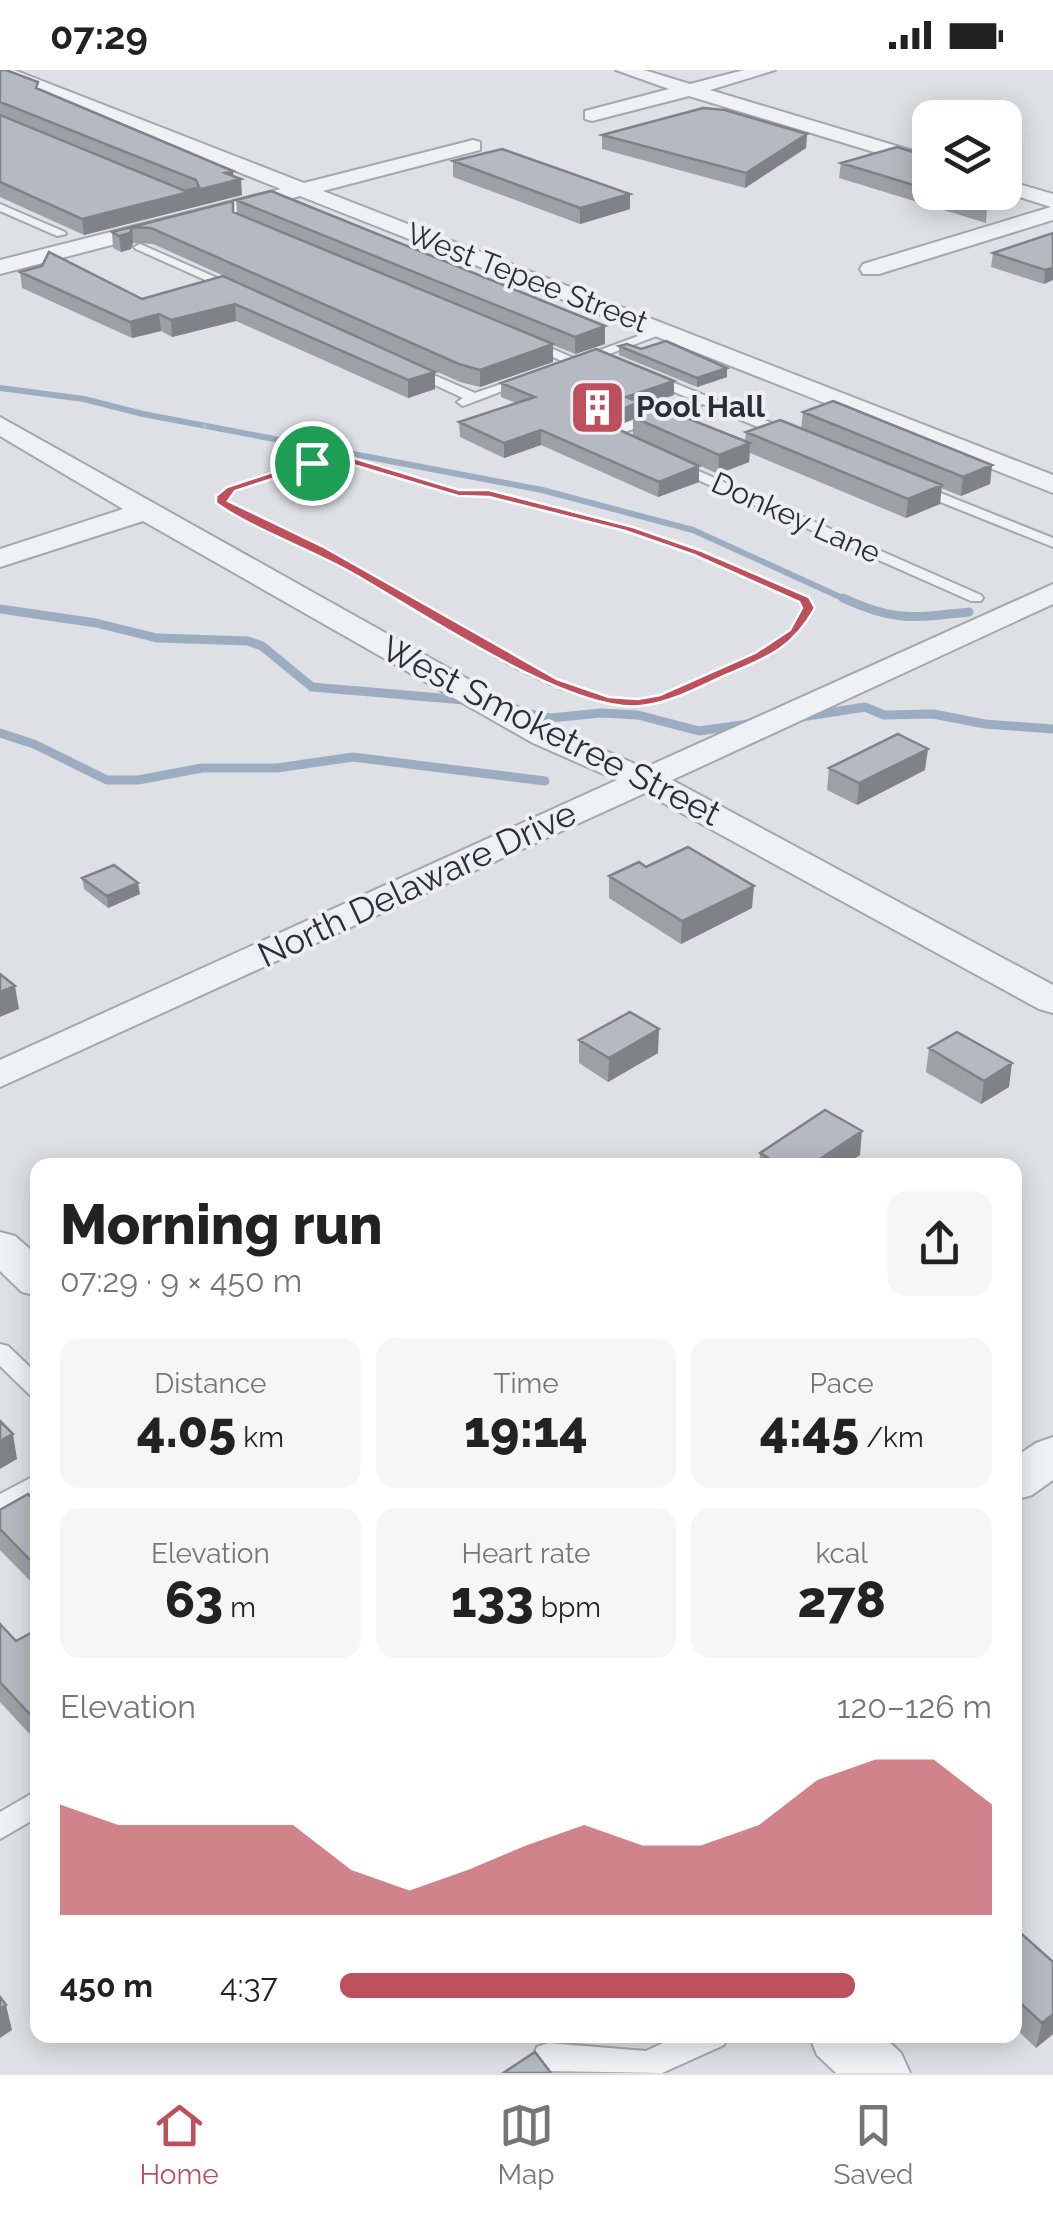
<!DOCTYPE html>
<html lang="en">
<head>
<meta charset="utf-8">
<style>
	:root { --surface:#fff; --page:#f6f6f6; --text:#222; --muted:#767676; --line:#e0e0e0; --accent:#be4f5c }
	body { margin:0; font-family:Raleway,sans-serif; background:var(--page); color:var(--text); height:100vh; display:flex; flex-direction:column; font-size:38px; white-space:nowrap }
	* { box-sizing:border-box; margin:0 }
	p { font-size:32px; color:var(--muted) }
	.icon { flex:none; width:55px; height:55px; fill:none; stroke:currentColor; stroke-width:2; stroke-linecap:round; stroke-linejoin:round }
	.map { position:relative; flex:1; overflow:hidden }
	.panel { position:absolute; left:30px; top:1088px; width:992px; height:885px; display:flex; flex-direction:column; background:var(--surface); border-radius:20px; box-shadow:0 5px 25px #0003 }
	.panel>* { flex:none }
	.buttons { position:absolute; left:912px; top:30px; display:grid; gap:20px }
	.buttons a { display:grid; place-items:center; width:110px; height:110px; border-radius:20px; background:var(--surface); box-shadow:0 5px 25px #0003; font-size:50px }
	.pin { position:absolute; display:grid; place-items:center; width:85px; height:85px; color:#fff; margin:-42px; border:5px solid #fff; border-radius:50%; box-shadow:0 2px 10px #0007 }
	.round { display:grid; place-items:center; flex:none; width:105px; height:105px; border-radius:20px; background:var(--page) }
	.overview { display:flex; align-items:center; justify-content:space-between; height:170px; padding:0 30px }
	h1 { font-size:55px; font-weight:800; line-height:75px }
	.stats { display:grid; grid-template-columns:repeat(3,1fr); gap:15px; height:170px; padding:10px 30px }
	.stats div { display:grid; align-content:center; border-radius:20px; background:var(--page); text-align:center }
	.stats b { font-size:50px; font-weight:800 }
	.stats small { font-size:28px; font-weight:400 }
	.stats p { font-size:28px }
	.chart { height:280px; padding:20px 30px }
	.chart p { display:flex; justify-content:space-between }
	.chart svg { width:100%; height:180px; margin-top:10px; fill:var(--accent); opacity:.7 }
	ul { padding:0 30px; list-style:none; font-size:32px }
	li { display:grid; grid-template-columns:160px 120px 1fr; align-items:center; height:75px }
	li i { height:25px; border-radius:12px; background:var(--accent) }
	.status { display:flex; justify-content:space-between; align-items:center; height:70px; padding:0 50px; background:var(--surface); direction:ltr }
	.status svg { height:28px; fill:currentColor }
	.tab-bar { display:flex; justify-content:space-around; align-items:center; height:140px; border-top:2px solid var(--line); background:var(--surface); font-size:28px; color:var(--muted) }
	.tab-bar a { display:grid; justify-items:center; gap:5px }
	.tab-bar .on { color:var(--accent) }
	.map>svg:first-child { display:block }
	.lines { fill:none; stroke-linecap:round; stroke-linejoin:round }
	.stream-far1 { stroke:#9cadc2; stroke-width:6 }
	.stream { stroke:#9cadc2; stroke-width:9 }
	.service-casing { stroke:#a4a7ae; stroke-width:4 }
	.minor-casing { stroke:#a4a7ae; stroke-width:4 }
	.path-far1 { stroke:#b8bbc0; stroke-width:4; stroke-dasharray:4 4; stroke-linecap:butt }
	.path { stroke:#b8bbc0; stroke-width:5; stroke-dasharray:6 6; stroke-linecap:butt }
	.service { fill:#f0f1f4; fill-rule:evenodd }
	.minor { fill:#f0f1f4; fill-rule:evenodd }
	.wall { fill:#9ca0a7 }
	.shaded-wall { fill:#7f8288 }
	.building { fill:#b5bac2; stroke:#7f8288; stroke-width:2.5 }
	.route { fill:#be4f5c; stroke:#fff; stroke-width:2.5; fill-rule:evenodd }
	.labels { text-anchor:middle; stroke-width:8; stroke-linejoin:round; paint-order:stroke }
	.far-street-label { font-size:30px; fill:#292f3a; stroke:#edeff3 }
	.far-poi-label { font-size:30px; font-weight:bold; fill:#292f3a; stroke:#edeff3; text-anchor:start }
	.street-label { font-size:35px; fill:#292f3a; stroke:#edeff3 }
</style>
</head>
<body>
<div class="status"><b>07:29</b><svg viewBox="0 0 49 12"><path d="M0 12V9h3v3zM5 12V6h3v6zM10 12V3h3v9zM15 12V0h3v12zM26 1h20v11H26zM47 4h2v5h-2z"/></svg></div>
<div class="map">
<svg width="1053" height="2003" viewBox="0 0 1053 2003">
	<rect width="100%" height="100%" fill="#dee0e5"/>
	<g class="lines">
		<path class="stream-far1" d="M0,318L84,329L143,344L542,420L693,460L849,531"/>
		<path class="stream" d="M843,528C895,552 914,548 969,542
			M0,539L96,553L157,568L248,571L262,576L312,617L464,630
			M520,642L550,648L601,643L638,645L699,661L749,654
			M801,647L865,637L884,645L933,644L985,654L1053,659
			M0,663L34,674L107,710H138L202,698H277L353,687L545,711"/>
		<defs>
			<path id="service" d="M0,134L65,162L66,164L57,166L0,141Z
				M140,174L240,218L242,220L232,222L136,179L134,177Z
				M660,258L670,261L575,297L522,273L532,270L576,289Z
				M413,296L475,323L525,306L531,310L463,336L457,332L463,328L409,303L407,300Z
				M650,303L794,362L796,365L784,368L703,334L622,363L634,373L622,376L608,365V359L691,329L646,310L644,307Z
				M676,391L981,525L983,528L981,531H971L671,398L669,395Z
				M918,414L1053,468V477L913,421L911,418Z
				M0,1274L8,1276L38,1305V1327L30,1325L0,1296Z
				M38,1404V1425L0,1444V1424Z
				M38,1720V1747L0,1769V1742Z
				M680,1965H728L724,1975L662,2003L548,2001L537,1997L533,1987L537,1977L548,1973L646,1981Z"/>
			<path id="minor" d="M0,0H14L304,113L473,70L480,72V80L323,121L1053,405V423L300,126L0,204V190L281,119L0,7Z
				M616,0H644L690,14L744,0H775L710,20L930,86V99L689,26L592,51L585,49V41L669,19Z
				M1005,110L1053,124V150L879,204H863L860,199L863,194L1051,137L1004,122Z
				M0,347L557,659L644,698L1053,514V534L672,710L1053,915V943L1039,939L645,723L0,1017V990L617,710L533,673L143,451L0,497V479L123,439L0,366Z
				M0,1162L15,1166L38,1186V1226L22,1222L0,1201Z
				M1053,1367V1410L1032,1425L1015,1430V1387L1036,1373Z
				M809,1965H882L901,1983L910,2003H836L817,1985Z"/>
		</defs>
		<use href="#service" class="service-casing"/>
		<use href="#minor" class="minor-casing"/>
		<path class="path-far1" d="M203,357L209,353
			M406,531L319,479L233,440L222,433V426C257,403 303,389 345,390C382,391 419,415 456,422C468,425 481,422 494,424C600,446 709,480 804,531"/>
		<path class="path" d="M402,528C465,568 569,642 646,632C677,629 704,612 732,599C764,583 791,571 808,538L800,528"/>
		<use href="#service" class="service"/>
		<use href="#minor" class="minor"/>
	</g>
	<path class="wall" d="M0,0L39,20L234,106L242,125L84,165L0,127Z
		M807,64L806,78L745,118L602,79V65Z
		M930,89V122H970L987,137L986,153L839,108L841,93Z
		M453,91L630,124V139L580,154L453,107Z
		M236,130L605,256V274L575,284L553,275V292L480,317L460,312L153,174L133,173L131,179L121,182L113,178L112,162L233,131L234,142L237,143Z
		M1053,163L1044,214L991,197L993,183Z
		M20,202L142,229L223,206L435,319L408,328L236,251L172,267L161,261L132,268L22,218Z
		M619,276L641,279L727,298V307L697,317L619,285Z
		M501,313L674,325L639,337V345L745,372L746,362L801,359L803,342L992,395L990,414L961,426L941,418L940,434L906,448L750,383L749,392L718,404L633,365V349L614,357L699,396V412L658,427L541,375L504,388L460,367L459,352L516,333L501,327Z
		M829,698L925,700L857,735L827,720Z
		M609,806L752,838L681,874L609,828Z
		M82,808L140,824L108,838L84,819Z
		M579,970L658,983L608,1012L579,993Z
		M929,978L1009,1017L981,1034L926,1002Z
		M760,1083L860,1085L844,1095H759Z
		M38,1434V1519L0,1480V1440Z
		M0,1554L16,1571L38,1559V1673L0,1632Z
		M1015,1858L1053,1892V1964L1036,1978L1015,1958Z"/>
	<path class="shaded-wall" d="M807,64L806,78L745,118L746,103Z
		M233,101L234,111L241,109L242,125L84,165L82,149L226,113L225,103Z
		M630,124V139L580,154V138Z
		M132,157L133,173L131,179L121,182L119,166Z
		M1053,198V210L1044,214L1045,200Z
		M235,234L236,251L172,267L171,250Z
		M159,244L161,261L132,268L130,252Z
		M605,256V274L575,284V267Z
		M553,274V292L480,317V300Z
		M727,298V307L697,317V308Z
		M435,302V319L408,328V310Z
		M674,311V325L639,337V347H633V349L604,362L602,352L604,347L626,327Z
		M541,360V375L504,388V373Z
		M750,373L749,392L718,404L719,385Z
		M992,395L990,414L961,426L963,407Z
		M699,396V412L658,427L659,412Z
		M942,415L940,434L906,448L908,429Z
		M928,679L925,700L857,735L859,713Z
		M138,813L140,824L108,838L107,826Z
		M754,816L752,838L681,874L682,851Z
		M15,916L19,939L0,947V922Z
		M659,959L658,983L608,1012L609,988Z
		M1012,993L1009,1017L981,1034L984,1011Z
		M862,1061L860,1085L844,1095H811Z
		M13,1364L17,1389L0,1399V1371Z
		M6,1935L12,1960L0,1968V1939Z
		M1053,1944V1964L1036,1978L1042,1953Z"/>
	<path class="building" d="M0,0H6L38,12L36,18L233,101L225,103L241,109L82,149L0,112V45L185,121L199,117L196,110L0,32Z
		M703,38L725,40L807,64L746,103L602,65Z
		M897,77L926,86L930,89V120L841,93Z
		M502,79L630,124L580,138L453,91Z
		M271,121L605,256L575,267L236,130Z
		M939,122H970L987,137Z
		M233,131V142L553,274L480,300L459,294L151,158L132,157L130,163L119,166L112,162Z
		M1053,163V198L1045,200L993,183Z
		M49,182L142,229L223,206L435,302L408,310L235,234L171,250L159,244L130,252L20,202L42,196Z
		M666,271L727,298L697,308L619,276L627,274L641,279Z
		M596,279L674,311L626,327L639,332L604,347L602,352L699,396L659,412L541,360L504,373L459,352L535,327L501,313Z
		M833,331L992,395L963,407L803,342Z
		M659,337L750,373L719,385L633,347Z
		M780,350L942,415L908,429L746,362Z
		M898,664L928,679L859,713L829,698Z
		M688,777L754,816L682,851L609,806L639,792L646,797Z
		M114,795L138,813L107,826L82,808Z
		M0,904L15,916L0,922Z
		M630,942L659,959L609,988L579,970Z
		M957,962L1012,993L984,1011L929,978Z
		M825,1040L862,1061L811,1095H780L760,1083Z
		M0,1351L13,1364L0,1371Z
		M28,1424L38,1434V1498L0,1459V1440Z
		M0,1554L16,1571L38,1559V1653L0,1612Z
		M1015,1858L1053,1892V1944L1042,1953L1015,1928Z
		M0,1927L6,1935L0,1939Z
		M535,1982L551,2003H503Z"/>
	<path class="route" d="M350,387L459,420H489L633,457L702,481L809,527L815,538C792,579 768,587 726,605C699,617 671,633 641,636C569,644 418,540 352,503C312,480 250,458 216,433V426L227,417L312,389ZM350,394L458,426L489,427L625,461L694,485L799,532L802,538L790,560L755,583L660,625L638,629L609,627L557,609L322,476L228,431L235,421L313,396Z"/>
	<defs>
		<symbol id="building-square" viewBox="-11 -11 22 22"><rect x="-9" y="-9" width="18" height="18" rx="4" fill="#be4f5c" stroke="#edeff3"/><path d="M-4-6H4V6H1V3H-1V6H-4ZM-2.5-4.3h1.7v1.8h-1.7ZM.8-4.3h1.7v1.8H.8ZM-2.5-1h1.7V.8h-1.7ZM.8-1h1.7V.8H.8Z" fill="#fff"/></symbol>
	</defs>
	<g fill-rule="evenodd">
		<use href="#building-square" x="566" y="306" width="63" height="63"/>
	</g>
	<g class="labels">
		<g class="far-street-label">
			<text transform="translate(527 208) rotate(21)" y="10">West Tepee Street</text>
			<text transform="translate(796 448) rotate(24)" y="10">Donkey Lane</text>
		</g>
		<g class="far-poi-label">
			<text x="636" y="347">Pool Hall</text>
		</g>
		<g class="street-label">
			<text transform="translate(551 661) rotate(27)" y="12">West Smoketree Street</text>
			<text transform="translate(417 814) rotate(-25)" y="12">North Delaware Drive</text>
		</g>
	</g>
</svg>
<div class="buttons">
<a><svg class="icon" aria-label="layers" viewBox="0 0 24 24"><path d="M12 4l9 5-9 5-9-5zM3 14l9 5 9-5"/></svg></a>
</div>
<div class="pin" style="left:312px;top:393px;background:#1e9e55"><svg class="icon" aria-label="arrive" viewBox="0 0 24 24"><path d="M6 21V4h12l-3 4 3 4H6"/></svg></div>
<section class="panel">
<div class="overview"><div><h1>Morning run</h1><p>07:29 · 9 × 450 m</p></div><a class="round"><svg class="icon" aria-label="share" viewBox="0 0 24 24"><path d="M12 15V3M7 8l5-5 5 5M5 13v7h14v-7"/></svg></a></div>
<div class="stats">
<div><p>Distance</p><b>4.05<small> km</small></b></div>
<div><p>Time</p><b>19:14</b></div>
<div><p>Pace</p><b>4:45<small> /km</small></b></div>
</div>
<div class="stats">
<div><p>Elevation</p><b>63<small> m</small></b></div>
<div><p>Heart rate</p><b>133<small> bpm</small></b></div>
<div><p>kcal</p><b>278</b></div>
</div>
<div class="chart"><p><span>Elevation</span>120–126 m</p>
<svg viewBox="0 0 160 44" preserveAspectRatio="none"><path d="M0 44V17L10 22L20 22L30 22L40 22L50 33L60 38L70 33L80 27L90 22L100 27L110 27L120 22L130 11L140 6L150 6L160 17V44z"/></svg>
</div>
<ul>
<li><b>450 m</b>4:37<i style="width:79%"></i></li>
</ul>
</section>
</div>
<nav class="tab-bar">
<a class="on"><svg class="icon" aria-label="home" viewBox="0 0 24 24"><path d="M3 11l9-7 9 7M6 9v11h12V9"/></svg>Home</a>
<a><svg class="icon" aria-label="map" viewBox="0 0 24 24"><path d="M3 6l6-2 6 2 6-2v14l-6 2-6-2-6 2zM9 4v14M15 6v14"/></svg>Map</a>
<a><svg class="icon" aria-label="saved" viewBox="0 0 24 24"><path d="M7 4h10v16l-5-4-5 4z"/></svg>Saved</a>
</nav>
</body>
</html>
